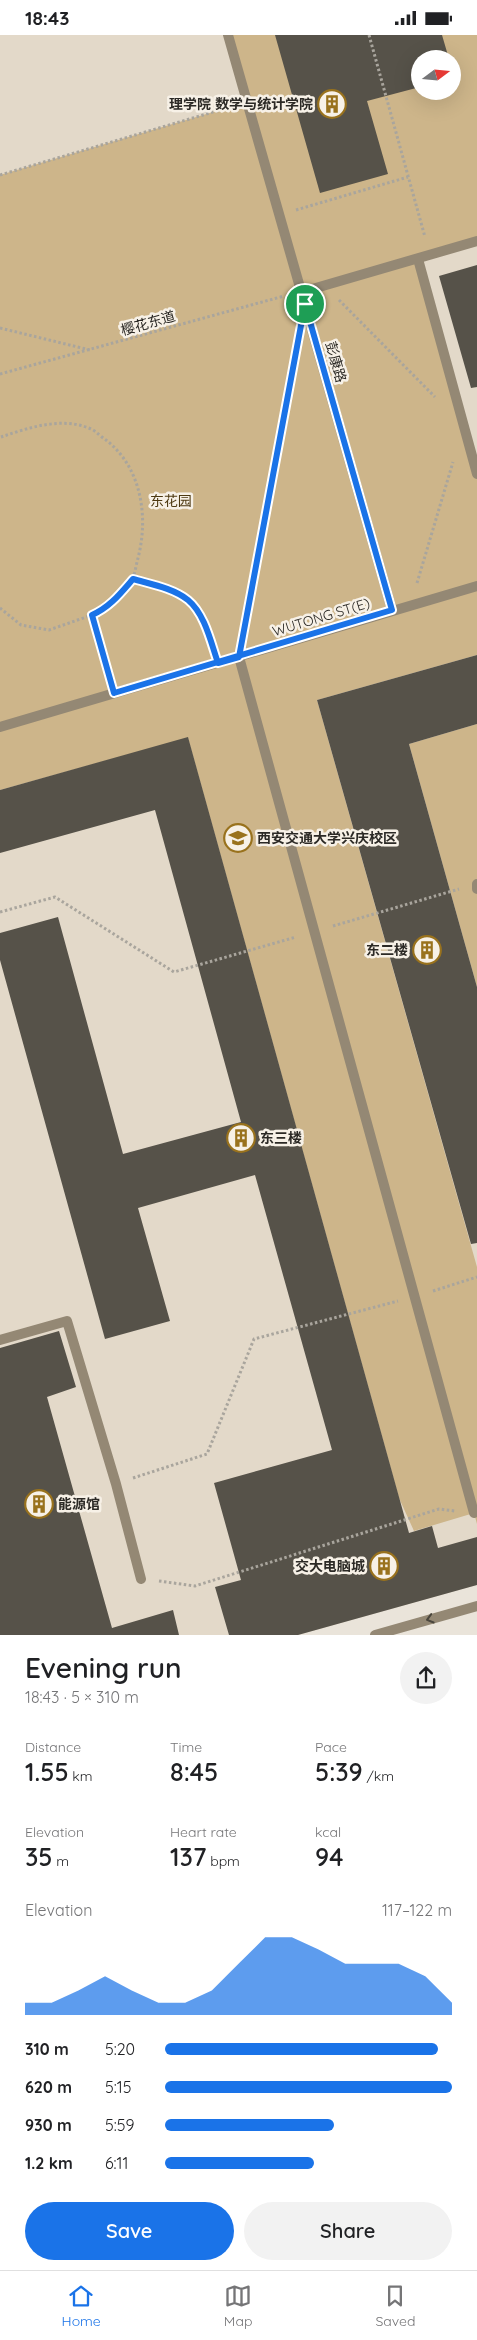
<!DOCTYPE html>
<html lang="en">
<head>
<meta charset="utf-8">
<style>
	:root { --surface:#fff; --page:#f2f2f2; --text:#202124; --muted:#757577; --line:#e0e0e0; --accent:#1a73e8 }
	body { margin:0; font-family:Quicksand,"Noto Sans SC",sans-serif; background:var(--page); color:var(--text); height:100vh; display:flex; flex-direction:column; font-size:19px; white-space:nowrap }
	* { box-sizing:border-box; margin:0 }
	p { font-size:16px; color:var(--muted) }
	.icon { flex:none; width:28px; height:28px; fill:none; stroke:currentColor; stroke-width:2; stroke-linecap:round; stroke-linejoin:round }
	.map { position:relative; height:1600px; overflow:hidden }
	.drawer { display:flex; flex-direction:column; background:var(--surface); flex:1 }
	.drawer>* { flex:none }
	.needle { width:32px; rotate:74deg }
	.buttons { position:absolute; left:411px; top:15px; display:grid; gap:10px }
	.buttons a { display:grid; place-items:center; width:50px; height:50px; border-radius:50%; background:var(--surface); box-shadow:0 5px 20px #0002; font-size:25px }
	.pin { position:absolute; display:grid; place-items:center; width:42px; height:42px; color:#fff; margin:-21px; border:2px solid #fff; border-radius:50%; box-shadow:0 1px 5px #0007 }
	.round { display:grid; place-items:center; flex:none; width:52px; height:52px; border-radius:26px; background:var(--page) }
	.head { display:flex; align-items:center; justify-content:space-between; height:85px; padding:0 25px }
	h1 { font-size:28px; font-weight:600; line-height:38px }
	.stats { display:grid; grid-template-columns:repeat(3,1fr); gap:8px; height:85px; padding:5px 25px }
	.stats div { display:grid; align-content:center }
	.stats b { font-size:25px; font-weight:600 }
	.stats small { font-size:14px; font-weight:400 }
	.stats p { font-size:14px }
	.chart { height:140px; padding:10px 25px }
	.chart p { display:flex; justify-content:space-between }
	.chart svg { width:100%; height:90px; margin-top:5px; fill:var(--accent); opacity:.7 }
	.action { display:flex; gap:10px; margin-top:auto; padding:10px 25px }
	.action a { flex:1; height:58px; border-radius:30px; background:var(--accent); color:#fff; font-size:20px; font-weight:600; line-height:58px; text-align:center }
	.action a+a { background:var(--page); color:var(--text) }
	ul { padding:0 25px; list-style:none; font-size:16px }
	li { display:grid; grid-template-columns:80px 60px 1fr; align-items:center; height:38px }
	li i { height:12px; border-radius:6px; background:var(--accent) }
	.status { display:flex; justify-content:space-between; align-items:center; height:35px; padding:0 25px; background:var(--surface); direction:ltr }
	.status svg { height:14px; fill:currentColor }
	.dock { display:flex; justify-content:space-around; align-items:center; height:70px; border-top:1px solid var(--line); background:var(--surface); font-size:14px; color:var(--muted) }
	.dock a { display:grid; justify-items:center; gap:2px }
	.dock .on { color:var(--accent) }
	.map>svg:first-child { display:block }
	.built { fill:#e3d9c9; fill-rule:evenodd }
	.green { fill:#cdb58a; fill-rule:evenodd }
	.building { fill:#565249 }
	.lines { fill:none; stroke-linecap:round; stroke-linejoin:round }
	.path { stroke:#a9a59d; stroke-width:3; stroke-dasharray:2.5 2.5; stroke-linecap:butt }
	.service { stroke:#948874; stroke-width:10 }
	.minor { stroke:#948874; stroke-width:10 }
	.tertiary { stroke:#948874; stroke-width:10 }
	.oneway { stroke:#4a463d }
	.route-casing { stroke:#fff; stroke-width:10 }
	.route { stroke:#1a73e8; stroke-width:6 }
	.labels { text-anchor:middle; stroke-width:5; stroke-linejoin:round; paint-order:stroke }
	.poi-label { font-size:14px; font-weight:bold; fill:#2b2925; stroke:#f7f1e7; text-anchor:end }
	.street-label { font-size:14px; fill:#2b2925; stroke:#f7f1e7 }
	.park-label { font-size:14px; fill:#4d3911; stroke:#f7f1e7 }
</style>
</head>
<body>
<div class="status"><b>18:43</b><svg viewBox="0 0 49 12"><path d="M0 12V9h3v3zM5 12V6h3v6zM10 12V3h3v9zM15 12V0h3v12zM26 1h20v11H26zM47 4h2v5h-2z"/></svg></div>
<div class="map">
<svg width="477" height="1600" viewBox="0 0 477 1600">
	<rect width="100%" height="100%" fill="#eae4da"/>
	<path class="built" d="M0,0H477V1550L298,1600H0ZM420,24H452V56H420Z"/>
	<path class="green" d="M229,0H477V206L418,224L477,439V620L317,665L477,1232V1489L474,1478L414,1496L399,1463L188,703L0,755V140L247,67ZM420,24H452V56H420Z
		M477,689V952L409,709Z"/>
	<path class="building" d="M275,0H442L449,24H420V52L367,66L388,139L320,158Z
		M477,230V352L471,353L439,241Z
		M477,620V689L409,709L477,952V1208L471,1209L317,665Z
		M188,702L409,1498L432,1491L438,1513L477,1502V1550L298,1600H229L215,1552L241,1545L214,1448L332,1415L255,1140L138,1173L170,1286L105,1304L0,925V898L58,882L123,1119L241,1087L155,775L0,818V755Z
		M59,1296L76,1352L47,1362L112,1593L173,1575L179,1600H0V1313Z"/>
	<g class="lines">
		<path class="path" d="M369,0L425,202
			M0,140L230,72
			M296,175L408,142
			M339,265L435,362
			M0,293L90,315
			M0,339L284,261
			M1,402C28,393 62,381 91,394C96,396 101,402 106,405C141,432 149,481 138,523C136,530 135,539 132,545C123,560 108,573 92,580
			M133,544C185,559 192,559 212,611
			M417,548L453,427
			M0,573L21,590L49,595L92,580L109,641
			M243,600L296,314
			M0,877L55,862L174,937L296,902
			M333,891L459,854
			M433,1256L477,1242
			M133,1443L207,1419L254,1304L398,1266
			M159,1546L195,1551L439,1474L455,1476"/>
		<path class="service" d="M228,0L392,575
			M418,224L477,439
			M302,257L477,206
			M239,622L474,1478
			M477,849V854
			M0,1305L67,1286L116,1449L141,1544"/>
		<path class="minor" d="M0,692L477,551"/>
		<path class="tertiary" d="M375,1600L477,1571"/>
	</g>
	<defs><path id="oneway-chevron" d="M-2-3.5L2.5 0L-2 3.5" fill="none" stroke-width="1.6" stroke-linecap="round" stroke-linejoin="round" transform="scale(1.25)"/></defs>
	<use class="oneway" href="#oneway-chevron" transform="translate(430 1584) rotate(164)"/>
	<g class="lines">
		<defs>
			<path id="route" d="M305,269L239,622L218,628C211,608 205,579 188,565C173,553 150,549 133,544C120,559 110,572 92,580L114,658L392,575L305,269"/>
		</defs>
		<use href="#route" class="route-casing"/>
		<use href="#route" class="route"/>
	</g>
	<defs>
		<symbol id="building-ring" viewBox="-11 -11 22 22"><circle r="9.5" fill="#f7f1e7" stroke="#99721d" stroke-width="1.5"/><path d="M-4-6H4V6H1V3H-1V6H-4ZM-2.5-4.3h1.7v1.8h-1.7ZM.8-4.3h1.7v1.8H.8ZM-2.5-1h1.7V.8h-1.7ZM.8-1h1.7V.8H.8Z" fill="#99721d"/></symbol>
		<symbol id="university-ring" viewBox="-11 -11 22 22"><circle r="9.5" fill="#f7f1e7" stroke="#99721d" stroke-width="1.5"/><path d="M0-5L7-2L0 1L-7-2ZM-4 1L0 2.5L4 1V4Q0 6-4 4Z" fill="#99721d"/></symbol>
	</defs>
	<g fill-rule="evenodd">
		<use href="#building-ring" x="316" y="53" width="32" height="32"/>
		<use href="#university-ring" x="222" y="787" width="32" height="32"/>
		<use href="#building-ring" x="411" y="899" width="32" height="32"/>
		<use href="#building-ring" x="225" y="1087" width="32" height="32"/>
		<use href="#building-ring" x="23" y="1453" width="32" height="32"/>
		<use href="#building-ring" x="368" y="1515" width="32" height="32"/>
	</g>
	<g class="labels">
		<g class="poi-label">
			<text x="313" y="74">理学院 数学与统计学院</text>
			<text x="257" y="808" text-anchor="start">西安交通大学兴庆校区</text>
			<text x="408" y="920">东二楼</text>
			<text x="260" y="1108" text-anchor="start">东三楼</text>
			<text x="58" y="1474" text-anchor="start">能源馆</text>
			<text x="365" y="1536">交大电脑城</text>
		</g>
		<g class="street-label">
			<text transform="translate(148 288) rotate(-16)" y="5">樱花东道</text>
			<text transform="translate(336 327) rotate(74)" y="5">彭康路</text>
			<text transform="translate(321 582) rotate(-17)" y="5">WUTONG ST(E)</text>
		</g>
		<g class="park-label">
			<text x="171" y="471">东花园</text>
		</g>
	</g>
</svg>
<div class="buttons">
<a><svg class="needle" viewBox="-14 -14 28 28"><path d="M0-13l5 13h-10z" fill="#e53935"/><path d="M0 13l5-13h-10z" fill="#757577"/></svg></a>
</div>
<div class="pin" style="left:305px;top:269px;background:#1e9e55"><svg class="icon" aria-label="arrive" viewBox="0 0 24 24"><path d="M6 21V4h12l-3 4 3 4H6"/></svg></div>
</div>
<section class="drawer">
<div class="head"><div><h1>Evening run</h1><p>18:43 · 5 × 310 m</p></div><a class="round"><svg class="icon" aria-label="share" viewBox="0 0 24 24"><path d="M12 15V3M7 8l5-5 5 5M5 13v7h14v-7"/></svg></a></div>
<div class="stats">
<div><p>Distance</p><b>1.55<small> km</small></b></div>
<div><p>Time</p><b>8:45</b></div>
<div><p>Pace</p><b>5:39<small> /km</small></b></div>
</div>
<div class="stats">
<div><p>Elevation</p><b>35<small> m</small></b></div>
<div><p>Heart rate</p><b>137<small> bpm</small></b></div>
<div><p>kcal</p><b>94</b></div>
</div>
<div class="chart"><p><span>Elevation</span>117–122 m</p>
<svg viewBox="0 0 160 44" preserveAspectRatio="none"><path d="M0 44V38L10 38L20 32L30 25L40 32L50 38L60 38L70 32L80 19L90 6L100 6L110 12L120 19L130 19L140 19L150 25L160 38V44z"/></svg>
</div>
<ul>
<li><b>310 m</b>5:20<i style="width:95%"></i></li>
<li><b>620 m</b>5:15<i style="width:100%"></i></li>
<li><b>930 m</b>5:59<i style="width:59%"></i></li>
<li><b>1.2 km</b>6:11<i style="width:52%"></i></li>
</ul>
<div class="action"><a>Save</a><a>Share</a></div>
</section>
<nav class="dock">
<a class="on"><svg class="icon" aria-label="home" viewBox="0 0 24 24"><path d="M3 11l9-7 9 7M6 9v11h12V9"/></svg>Home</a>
<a><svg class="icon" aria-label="map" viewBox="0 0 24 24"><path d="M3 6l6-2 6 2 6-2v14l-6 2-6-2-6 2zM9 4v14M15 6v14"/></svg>Map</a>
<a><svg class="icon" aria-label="saved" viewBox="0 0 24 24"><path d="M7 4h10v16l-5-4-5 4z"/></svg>Saved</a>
</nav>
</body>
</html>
